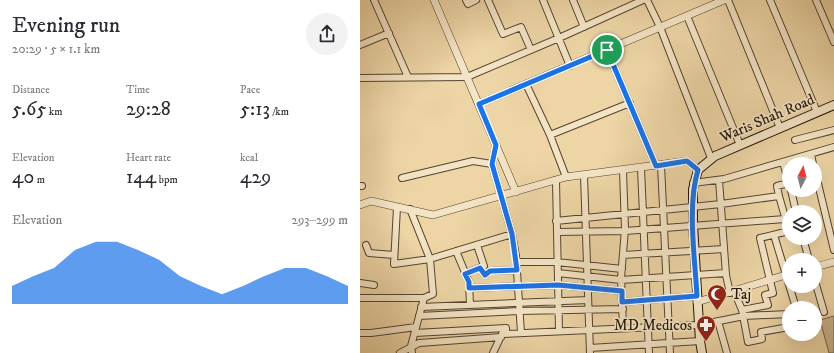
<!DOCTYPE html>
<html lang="en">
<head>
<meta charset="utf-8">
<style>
	:root { --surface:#fff; --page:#f2f2f3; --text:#2b2b33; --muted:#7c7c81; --accent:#1a73e8 }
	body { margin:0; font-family:"IM FELL DW Pica",serif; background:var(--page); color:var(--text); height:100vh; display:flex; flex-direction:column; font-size:15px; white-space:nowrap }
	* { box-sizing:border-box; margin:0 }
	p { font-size:13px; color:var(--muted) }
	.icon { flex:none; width:22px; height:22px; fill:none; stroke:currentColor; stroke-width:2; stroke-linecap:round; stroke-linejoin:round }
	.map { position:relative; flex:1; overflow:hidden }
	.side { display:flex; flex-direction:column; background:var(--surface); width:360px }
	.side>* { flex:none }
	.needle { width:26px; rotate:7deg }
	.fabs { position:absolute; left:422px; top:157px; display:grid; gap:8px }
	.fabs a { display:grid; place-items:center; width:40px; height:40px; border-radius:50%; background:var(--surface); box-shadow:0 4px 16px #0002; font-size:20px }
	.pin { position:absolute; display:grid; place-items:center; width:34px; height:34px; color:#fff; margin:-17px; border:2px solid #fff; border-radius:50%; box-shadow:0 1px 4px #0007 }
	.round { display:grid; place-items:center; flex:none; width:42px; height:42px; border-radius:21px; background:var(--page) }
	.summary { display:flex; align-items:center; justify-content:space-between; height:68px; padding:0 12px }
	h1 { font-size:22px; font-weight:600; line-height:30px }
	.stats { display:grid; grid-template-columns:repeat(3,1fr); gap:6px; height:68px; padding:4px 12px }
	.stats div { display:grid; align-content:center }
	.stats b { font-size:20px; font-weight:600 }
	.stats small { font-size:11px; font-weight:400 }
	.stats p { font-size:11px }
	.chart { height:112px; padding:8px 12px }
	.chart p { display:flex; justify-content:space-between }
	.chart svg { width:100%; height:72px; margin-top:4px; fill:var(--accent); opacity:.7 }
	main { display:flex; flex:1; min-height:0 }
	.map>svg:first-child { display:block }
	.grass { fill:#cbb48b; stroke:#776449 }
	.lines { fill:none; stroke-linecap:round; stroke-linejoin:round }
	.minor-casing { stroke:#56442f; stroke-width:8 }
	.tertiary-casing { stroke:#56442f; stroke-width:8 }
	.secondary-casing { stroke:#231307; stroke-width:10 }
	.minor { stroke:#f3e4c5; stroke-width:6 }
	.tertiary { stroke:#f3e4c5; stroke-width:7 }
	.secondary { stroke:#f3e4c5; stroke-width:8 }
	.route-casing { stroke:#fff; stroke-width:8 }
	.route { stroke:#1a73e8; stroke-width:5 }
	.labels { text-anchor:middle; stroke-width:3.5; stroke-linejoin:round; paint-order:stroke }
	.street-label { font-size:15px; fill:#231307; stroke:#f3e4c5 }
	.poi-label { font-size:15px; fill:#231307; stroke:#f3e4c5; text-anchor:start }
</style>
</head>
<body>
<main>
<section class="side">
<div class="summary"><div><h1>Evening run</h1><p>20:29 · 5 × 1.1 km</p></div><a class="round"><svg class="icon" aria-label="share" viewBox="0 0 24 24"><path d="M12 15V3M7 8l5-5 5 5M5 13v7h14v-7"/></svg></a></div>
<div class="stats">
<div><p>Distance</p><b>5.65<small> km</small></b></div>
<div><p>Time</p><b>29:28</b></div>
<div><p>Pace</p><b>5:13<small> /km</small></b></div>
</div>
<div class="stats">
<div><p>Elevation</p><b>40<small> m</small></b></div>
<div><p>Heart rate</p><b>144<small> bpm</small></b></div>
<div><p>kcal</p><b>429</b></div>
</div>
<div class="chart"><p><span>Elevation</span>293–299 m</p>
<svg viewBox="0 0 160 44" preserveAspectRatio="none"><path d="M0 44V33L10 27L20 22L30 11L40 6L50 6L60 11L70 17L80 27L90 33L100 38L110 33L120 27L130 22L140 22L150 27L160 33V44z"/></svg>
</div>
</section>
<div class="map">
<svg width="474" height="353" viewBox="0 0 474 353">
	<rect width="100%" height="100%" fill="#edd5a6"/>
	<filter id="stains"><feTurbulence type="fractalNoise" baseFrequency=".005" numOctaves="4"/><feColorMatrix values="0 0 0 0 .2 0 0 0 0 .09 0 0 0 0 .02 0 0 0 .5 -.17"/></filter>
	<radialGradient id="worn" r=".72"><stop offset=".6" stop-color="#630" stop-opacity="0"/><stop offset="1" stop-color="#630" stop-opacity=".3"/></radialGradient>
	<path class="grass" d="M474,316V353H469L460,320Z"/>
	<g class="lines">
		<defs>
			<path id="minor" d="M14,0L48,77
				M106,0L108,4L116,0
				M128,0L143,34L161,27L171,50
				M183,0L210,66
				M213,0L224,27
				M287,0L300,27L351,158
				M368,0L420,128
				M410,0L457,112
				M456,0L474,42
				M327,16L380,145
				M0,45L29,33
				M247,50L296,166
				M0,78L107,77L199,38L283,0
				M166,84L190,135L206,177
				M190,135L270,103
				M435,140L474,130
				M136,145L132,164L152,234L156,256L161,333
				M451,154L453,164
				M423,162L429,184
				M301,165L310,353
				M281,168L289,353
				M263,170L265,229L261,278L263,328
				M455,171L474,250
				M224,175L230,353
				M42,178L113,161L132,164
				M196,180L199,331
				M359,180L366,275L370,293
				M333,183L364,179L474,147
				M0,186H2
				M431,190L436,212
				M37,207L34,264L70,259L152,234
				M50,209L70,259L73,294L64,298L51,346L52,353
				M196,221L361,204L419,196L417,186L429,183
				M197,232L265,231L425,219
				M414,235L436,308
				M443,238L449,260
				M6,245L9,253L34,255
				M96,251L109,282L110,305
				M263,255L364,249
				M156,262H197L262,269
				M120,268L125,275L129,271L157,270
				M198,273L261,280L366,273
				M105,274L124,266L117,245
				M455,281L464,312
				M0,283L14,285
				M109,288L198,285L262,291
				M374,291L382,310L388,342L402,339L401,332L429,327
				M0,298H64
				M262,302L337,296
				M61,307L228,300
				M382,310L408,305L405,295L413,293L400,238L429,231L419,196
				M59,316L159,311L263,309
				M358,321L367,353
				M0,333H11L56,327
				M55,333L146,328V334
				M230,348L340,341
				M40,353L59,343L141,337
				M133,353L142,334L339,325L384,316L429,314"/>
			<path id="tertiary" d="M74,0L156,192
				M119,104L364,0
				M0,205L11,201L73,215L206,177L327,161L338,170
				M455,267L474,262
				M337,302L429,274"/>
			<path id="secondary" d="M342,353L340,341L333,224V189L338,170L355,156L474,105"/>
		</defs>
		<use href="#minor" class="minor-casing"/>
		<use href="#tertiary" class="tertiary-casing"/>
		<use href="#secondary" class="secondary-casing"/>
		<use href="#minor" class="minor"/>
		<use href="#tertiary" class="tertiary"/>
		<use href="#secondary" class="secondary"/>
	</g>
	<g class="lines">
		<defs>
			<path id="route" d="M247,50L296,166L327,161L338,170C327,205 335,259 337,296L262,302V291L198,285L109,288V282L105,274L120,268L125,275L130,271L157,270L152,234L132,164L136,145L119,104Z"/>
		</defs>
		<use href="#route" class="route-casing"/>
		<use href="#route" class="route"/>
	</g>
	<defs>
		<symbol id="mosque-pin" viewBox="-11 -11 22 30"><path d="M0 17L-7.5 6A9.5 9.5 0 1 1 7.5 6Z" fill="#8f2418" stroke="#f3e4c5"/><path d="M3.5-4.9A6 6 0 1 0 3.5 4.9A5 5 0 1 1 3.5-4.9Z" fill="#fff"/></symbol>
		<symbol id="pharmacy-pin" viewBox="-11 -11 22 30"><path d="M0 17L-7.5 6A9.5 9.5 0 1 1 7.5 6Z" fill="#8f2418" stroke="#f3e4c5"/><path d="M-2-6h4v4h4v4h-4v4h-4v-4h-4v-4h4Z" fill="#fff"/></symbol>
	</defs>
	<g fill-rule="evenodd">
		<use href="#mosque-pin" x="346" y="283" width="22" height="30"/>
		<use href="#pharmacy-pin" x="335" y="314" width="22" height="30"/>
	</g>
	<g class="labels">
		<g class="street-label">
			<text transform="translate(407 118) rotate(-23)" y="5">Waris Shah Road</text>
		</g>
		<g class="poi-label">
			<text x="371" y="299">Taj</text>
			<text x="332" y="330" text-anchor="end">MD Medicos</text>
		</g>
	</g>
	<rect width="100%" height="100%" filter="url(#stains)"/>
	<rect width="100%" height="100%" fill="url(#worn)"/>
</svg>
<div class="fabs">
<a><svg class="needle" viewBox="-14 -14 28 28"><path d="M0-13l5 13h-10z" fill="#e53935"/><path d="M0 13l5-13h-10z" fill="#7c7c81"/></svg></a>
<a><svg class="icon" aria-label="layers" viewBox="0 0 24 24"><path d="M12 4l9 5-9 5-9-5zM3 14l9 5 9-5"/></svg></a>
<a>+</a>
<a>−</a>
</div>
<div class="pin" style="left:247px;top:50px;background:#1e9e55"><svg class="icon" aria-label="arrive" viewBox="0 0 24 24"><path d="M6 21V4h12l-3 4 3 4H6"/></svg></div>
</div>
</main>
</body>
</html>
